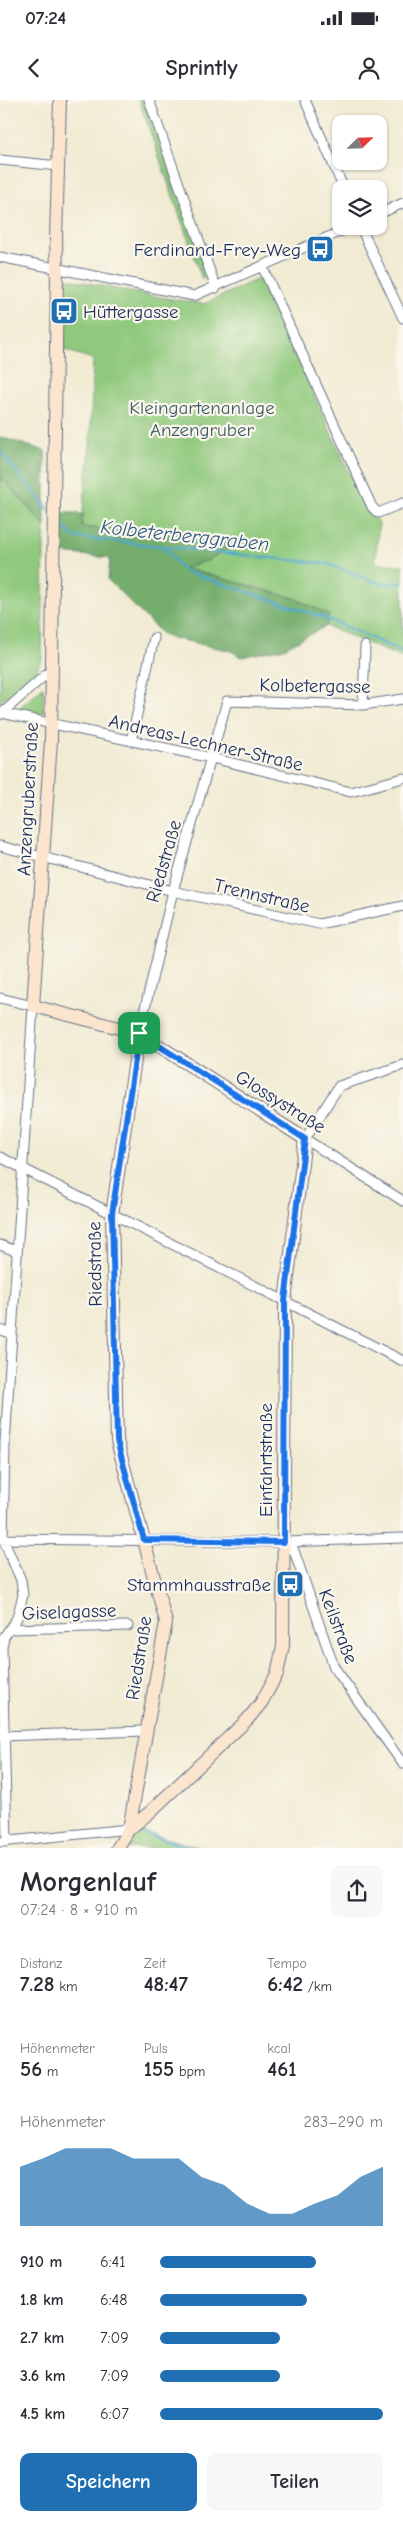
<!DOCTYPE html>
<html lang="de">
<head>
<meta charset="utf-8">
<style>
	:root { --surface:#fff; --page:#f7f7f7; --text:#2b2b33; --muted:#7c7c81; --accent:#1f6fb2 }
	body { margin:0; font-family:"Comic Neue",sans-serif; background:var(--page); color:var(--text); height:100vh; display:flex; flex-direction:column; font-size:19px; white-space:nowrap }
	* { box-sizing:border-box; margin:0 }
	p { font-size:16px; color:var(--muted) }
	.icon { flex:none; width:28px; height:28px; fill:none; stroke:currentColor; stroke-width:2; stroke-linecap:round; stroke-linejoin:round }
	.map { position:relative; height:1748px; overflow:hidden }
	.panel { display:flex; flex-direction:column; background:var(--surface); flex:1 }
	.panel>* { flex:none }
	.needle { width:32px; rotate:67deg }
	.tools { position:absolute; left:332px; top:15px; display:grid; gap:10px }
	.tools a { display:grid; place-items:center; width:55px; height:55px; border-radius:10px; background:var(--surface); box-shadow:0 1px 4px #0004; font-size:25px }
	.pin { position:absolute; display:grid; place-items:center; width:42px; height:42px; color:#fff; margin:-21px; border-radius:10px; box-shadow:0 2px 8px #0006 }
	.round { display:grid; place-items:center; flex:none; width:52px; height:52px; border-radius:10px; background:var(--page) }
	.overview { display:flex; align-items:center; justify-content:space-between; height:85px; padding:0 20px }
	h1 { font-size:28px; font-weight:700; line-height:38px }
	.figures { display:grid; grid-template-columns:repeat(3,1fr); gap:8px; height:85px; padding:5px 20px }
	.figures div { display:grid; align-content:center }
	.figures b { font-size:21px; font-weight:700 }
	.figures small { font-size:14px; font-weight:400 }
	.figures p { font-size:14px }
	.chart { height:140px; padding:10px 20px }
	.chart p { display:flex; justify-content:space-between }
	.chart svg { width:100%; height:90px; margin-top:5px; fill:var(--accent); opacity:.7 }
	.action { display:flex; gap:10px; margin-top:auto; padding:10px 20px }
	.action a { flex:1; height:58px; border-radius:10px; background:var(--accent); color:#fff; font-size:20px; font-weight:700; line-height:58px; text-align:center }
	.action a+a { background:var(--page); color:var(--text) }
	ul { padding:0 20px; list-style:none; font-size:16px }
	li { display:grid; grid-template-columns:80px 60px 1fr; align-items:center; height:38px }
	li i { height:12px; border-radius:6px; background:var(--accent) }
	.status { display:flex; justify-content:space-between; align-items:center; height:35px; padding:0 25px; background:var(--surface); direction:ltr }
	.status svg { height:14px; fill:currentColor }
	header { display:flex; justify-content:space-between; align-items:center; height:65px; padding:0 20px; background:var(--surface); font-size:22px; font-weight:700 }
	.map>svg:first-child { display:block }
	.green { fill:#90c97d; stroke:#567c6e }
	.forest { fill:#74ad6c; stroke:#486e65 }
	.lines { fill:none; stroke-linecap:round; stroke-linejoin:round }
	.stream { stroke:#4ba7c9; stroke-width:2.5 }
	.street-casing { stroke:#667187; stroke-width:11 }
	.secondary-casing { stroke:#667187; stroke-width:14 }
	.street { stroke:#fff; stroke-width:9 }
	.secondary { stroke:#fbe5cf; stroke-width:12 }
	.route-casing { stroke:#fff; stroke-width:10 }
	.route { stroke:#1a73e8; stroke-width:6 }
	.labels { text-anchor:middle; stroke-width:4.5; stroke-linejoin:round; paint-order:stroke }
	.poi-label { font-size:19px; fill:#1b2f5e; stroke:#fbf7ec; text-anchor:end }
	.park-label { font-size:19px; fill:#3e5d67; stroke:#fbf7ec }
	.street-label { font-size:19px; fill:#1b2f5e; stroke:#fbf7ec }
	.water-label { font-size:20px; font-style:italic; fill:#2c5983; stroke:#fbf7ec }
</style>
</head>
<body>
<div class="status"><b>07:24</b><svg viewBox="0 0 49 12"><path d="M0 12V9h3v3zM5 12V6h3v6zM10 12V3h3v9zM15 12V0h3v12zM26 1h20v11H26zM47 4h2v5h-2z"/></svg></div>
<header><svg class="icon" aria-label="back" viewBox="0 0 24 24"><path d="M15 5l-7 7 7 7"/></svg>Sprintly<svg class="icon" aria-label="person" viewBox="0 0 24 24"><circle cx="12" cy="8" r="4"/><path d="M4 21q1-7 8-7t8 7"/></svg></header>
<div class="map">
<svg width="403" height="1749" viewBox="0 0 403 1749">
	<rect width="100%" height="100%" fill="#fbf7ec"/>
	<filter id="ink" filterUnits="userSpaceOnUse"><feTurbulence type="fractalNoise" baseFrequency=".02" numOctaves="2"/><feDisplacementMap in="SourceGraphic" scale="10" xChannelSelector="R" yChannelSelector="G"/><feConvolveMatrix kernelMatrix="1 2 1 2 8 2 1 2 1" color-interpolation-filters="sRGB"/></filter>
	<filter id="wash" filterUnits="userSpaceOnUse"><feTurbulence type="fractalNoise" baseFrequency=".0096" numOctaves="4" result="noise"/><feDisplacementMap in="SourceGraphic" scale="20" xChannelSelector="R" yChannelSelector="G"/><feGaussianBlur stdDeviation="1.12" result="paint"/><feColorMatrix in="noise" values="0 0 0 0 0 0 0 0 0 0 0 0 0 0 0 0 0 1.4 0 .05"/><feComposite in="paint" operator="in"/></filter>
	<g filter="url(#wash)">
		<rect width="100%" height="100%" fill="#f1ebd3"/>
		<path class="green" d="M139,0H144L208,177L202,179Z
			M65,178L140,194L204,204L260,178L366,409L379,422L375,463L403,465V558L326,526L328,515L294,498L183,468L230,447L223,440L210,446L197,437L81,427L90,347L93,259L64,250Z
			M0,337L45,351V380L42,559L36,571L3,599L0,605Z
			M43,587L44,612L41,614L21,609L20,607Z
			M140,1731L201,1748H202H126Z"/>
		<path class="forest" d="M0,337L45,351V427L2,378L0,385Z
			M62,412L83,414L82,427L197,437L210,446L223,440L230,447L207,461L184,468L294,498L329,515L326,526L284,548L242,557L231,551L164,536L108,480L110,458L61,453Z"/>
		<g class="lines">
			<path class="stream" d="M0,352L49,410
				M43,404L44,411
				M58,422L74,437L328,464L381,484L403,483
				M163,447L184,471L323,517L403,552
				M140,1733L197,1749"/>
		</g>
	</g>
	<g filter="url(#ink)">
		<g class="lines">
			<defs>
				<path id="street" d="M149,0L216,188
					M305,0L344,89
					M0,60L59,66
					M379,114L403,103
					M360,126L403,218
					M0,157L194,196L353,126
					M263,168L372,407L378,413L403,403
					M363,605L365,546
					M2,613L212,658L351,692L403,678
					M0,615L51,570
					M131,641L154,538
					M0,746L173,791L319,824L403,806
					M0,898L33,906L5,1344L3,1439L21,1480L23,1495L17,1518L4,1537L2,1547L7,1742
					M139,933L173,791L227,601L363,605L403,599
					M403,965L339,986L305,1039L403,1101
					M0,1057L403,1261
					M0,1145L16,1151
					M0,1230L11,1233
					M0,1439L284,1442L403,1438
					M291,1442L334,1567L403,1664
					M10,1529L128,1526
					M0,1636L145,1631
					M0,1742L129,1729"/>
				<path id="secondary" d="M60,0L56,138L57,170L51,640L33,906L139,933L305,1039L285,1201L283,1546L277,1574L261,1603L247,1620L149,1713L129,1729L117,1749
					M129,1729L166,1522L117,1341L112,1114L139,933"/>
			</defs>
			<use href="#street" class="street-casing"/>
			<use href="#secondary" class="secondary-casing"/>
			<use href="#street" class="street"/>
			<use href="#secondary" class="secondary"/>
		</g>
	</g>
	<g class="lines" filter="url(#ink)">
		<defs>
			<path id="route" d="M139,933L305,1039L285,1201L284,1442L144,1440L117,1341L112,1114Z"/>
		</defs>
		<use href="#route" class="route-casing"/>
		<use href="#route" class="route"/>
	</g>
	<defs>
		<symbol id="bus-square" viewBox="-11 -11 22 22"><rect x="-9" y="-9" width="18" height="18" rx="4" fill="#1f6fb2" stroke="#fbf7ec"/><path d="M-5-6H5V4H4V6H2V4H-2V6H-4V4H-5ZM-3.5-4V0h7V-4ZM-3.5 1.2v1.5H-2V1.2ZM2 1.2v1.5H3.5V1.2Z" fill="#fff"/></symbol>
	</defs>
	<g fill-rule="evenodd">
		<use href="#bus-square" x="304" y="133" width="32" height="32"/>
		<use href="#bus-square" x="48" y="195" width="32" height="32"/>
		<use href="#bus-square" x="274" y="1468" width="32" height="32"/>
	</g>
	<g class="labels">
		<g class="poi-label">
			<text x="301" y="156">Ferdinand-Frey-Weg</text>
			<text x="83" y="218" text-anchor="start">Hüttergasse</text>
			<text x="271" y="1491">Stammhausstraße</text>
		</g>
		<g class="park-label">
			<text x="202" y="314">Kleingartenanlage<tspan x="202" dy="22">Anzengruber</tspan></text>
		</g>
		<g class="street-label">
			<text transform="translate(315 585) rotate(1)" y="7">Kolbetergasse</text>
			<text transform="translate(206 642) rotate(13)" y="7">Andreas-Lechner-Straße</text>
			<text transform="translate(27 699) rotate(-87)" y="7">Anzengruberstraße</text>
			<text transform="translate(163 761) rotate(-74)" y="7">Riedstraße</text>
			<text transform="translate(262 795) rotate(13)" y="7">Trennstraße</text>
			<text transform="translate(281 1001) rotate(32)" y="7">Glossystraße</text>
			<text transform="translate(94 1164) rotate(-91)" y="7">Riedstraße</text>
			<text transform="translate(265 1360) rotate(-90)" y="7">Einfahrtstraße</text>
			<text transform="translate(69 1511) rotate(-2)" y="7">Giselagasse</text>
			<text transform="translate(339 1526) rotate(69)" y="7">Keilstraße</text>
			<text transform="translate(138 1558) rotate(-81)" y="7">Riedstraße</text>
		</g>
		<g class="water-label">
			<text transform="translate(185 435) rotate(6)" y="7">Kolbeterberggraben</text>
		</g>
	</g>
</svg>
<div class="tools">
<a><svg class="needle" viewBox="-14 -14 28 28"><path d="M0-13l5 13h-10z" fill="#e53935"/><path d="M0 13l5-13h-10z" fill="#7c7c81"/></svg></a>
<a><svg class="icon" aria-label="layers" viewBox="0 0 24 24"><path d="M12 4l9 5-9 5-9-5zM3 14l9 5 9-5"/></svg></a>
</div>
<div class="pin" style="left:139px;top:933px;background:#1e9e55"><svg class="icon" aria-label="arrive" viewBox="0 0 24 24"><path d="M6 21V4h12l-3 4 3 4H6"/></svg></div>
</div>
<section class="panel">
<div class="overview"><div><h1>Morgenlauf</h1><p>07:24 · 8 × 910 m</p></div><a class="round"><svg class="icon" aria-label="share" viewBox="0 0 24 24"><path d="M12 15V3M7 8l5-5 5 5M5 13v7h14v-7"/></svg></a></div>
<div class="figures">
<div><p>Distanz</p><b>7.28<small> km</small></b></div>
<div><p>Zeit</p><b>48:47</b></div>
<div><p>Tempo</p><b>6:42<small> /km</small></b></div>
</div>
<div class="figures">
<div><p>Höhenmeter</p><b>56<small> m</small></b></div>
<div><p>Puls</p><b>155<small> bpm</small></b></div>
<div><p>kcal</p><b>461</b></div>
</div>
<div class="chart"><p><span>Höhenmeter</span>283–290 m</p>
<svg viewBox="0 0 160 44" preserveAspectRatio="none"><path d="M0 44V15L10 11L20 6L30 6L40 6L50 11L60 11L70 11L80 20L90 24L100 33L110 38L120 38L130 33L140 29L150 20L160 15V44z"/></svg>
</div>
<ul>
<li><b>910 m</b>6:41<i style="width:70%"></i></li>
<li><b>1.8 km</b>6:48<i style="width:66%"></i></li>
<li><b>2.7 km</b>7:09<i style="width:54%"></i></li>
<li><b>3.6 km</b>7:09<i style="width:54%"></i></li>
<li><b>4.5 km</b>6:07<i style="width:100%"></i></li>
</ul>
<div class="action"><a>Speichern</a><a>Teilen</a></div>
</section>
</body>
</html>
